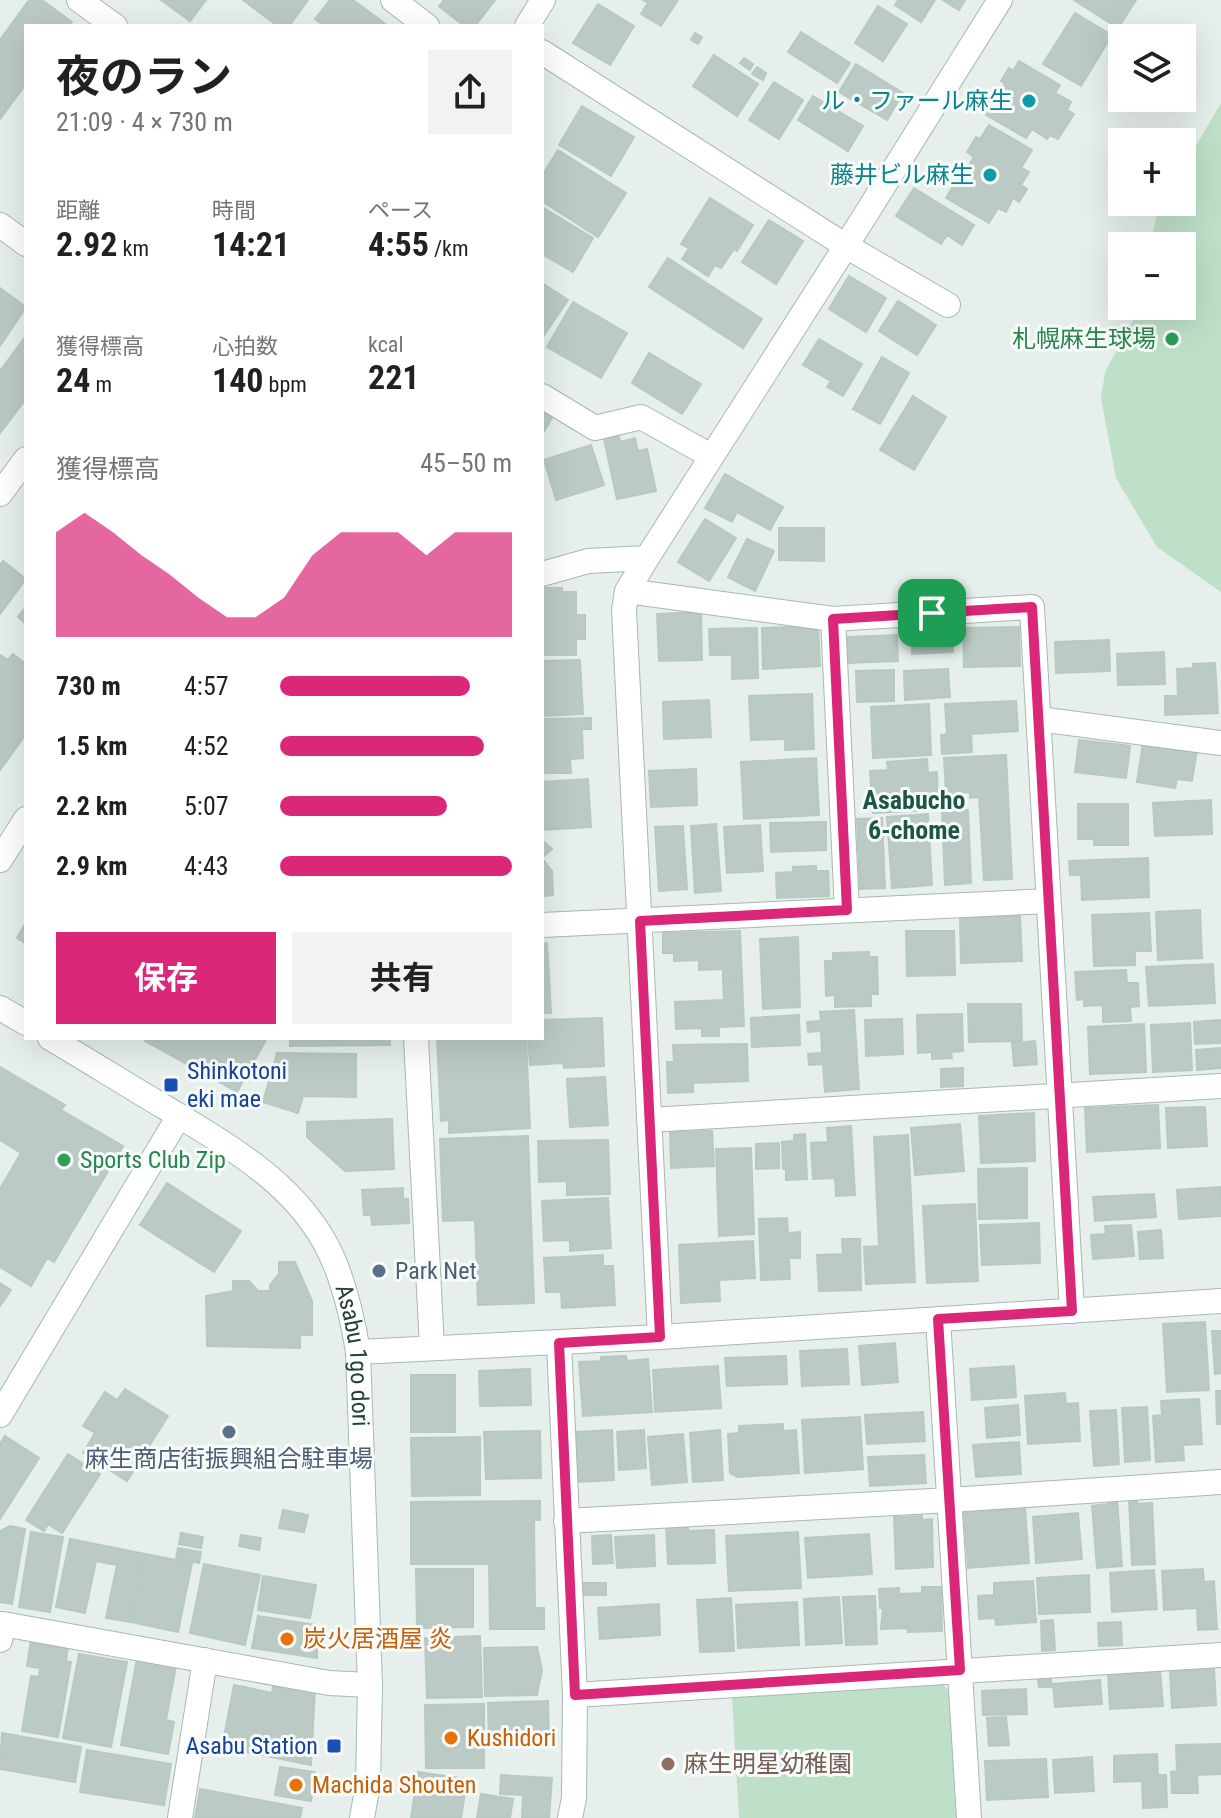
<!DOCTYPE html>
<html lang="ja">
<head>
<meta charset="utf-8">
<style>
	:root { --surface:#fff; --page:#f2f2f2; --text:#202124; --muted:#757577; --accent:#db2777 }
	body { margin:0; font-family:"Roboto Condensed","Noto Sans JP",sans-serif; background:var(--page); color:var(--text); height:100vh; display:flex; flex-direction:column; font-size:30px; white-space:nowrap }
	* { box-sizing:border-box; margin:0 }
	p { font-size:26px; color:var(--muted) }
	.icon { flex:none; width:44px; height:44px; fill:none; stroke:currentColor; stroke-width:2; stroke-linecap:round; stroke-linejoin:round }
	.map { position:relative; flex:1; overflow:hidden }
	.sheet { position:absolute; left:24px; top:24px; width:520px; height:1016px; display:flex; flex-direction:column; background:var(--surface); border-radius:0px; box-shadow:0 8px 32px #0002 }
	.sheet>* { flex:none }
	.controls { position:absolute; left:1108px; top:24px; display:grid; gap:16px }
	.controls a { display:grid; place-items:center; width:88px; height:88px; border-radius:0px; background:var(--surface); box-shadow:0 8px 32px #0002; font-size:40px }
	.pin { position:absolute; display:grid; place-items:center; width:68px; height:68px; color:#fff; margin:-34px; border-radius:16px; box-shadow:0 4px 12px #0006 }
	.round { display:grid; place-items:center; flex:none; width:84px; height:84px; border-radius:0px; background:var(--page) }
	.headline { display:flex; align-items:center; justify-content:space-between; height:136px; padding:0 32px }
	h1 { font-size:44px; font-weight:700; line-height:60px }
	.metrics { display:grid; grid-template-columns:repeat(3,1fr); gap:12px; height:136px; padding:8px 32px }
	.metrics div { display:grid; align-content:center }
	.metrics b { font-size:34px; font-weight:700 }
	.metrics small { font-size:22px; font-weight:400 }
	.metrics p { font-size:22px }
	.chart { height:224px; padding:16px 32px }
	.chart p { display:flex; justify-content:space-between }
	.chart svg { width:100%; height:144px; margin-top:8px; fill:var(--accent); opacity:.7 }
	.cta { display:flex; gap:16px; margin-top:auto; padding:16px 32px }
	.cta a { flex:1; height:92px; border-radius:0px; background:var(--accent); color:#fff; font-size:32px; font-weight:700; line-height:92px; text-align:center }
	.cta a+a { background:var(--page); color:var(--text) }
	ul { padding:0 32px; list-style:none; font-size:26px }
	li { display:grid; grid-template-columns:128px 96px 1fr; align-items:center; height:60px }
	li i { height:20px; border-radius:10px; background:var(--accent) }
	.map>svg:first-child { display:block }
	.green { fill:#bfe0c8 }
	.building { fill:#bbcac4; stroke:#b8c9c2; stroke-width:2 }
	.lines { fill:none; stroke-linecap:round; stroke-linejoin:round }
	.street-casing { stroke:#a8b8b2; stroke-width:26 }
	.secondary-casing { stroke:#a4bbb3; stroke-width:26 }
	.street { stroke:#fff; stroke-width:24 }
	.secondary { stroke:#fff; stroke-width:24 }
	.route-casing { stroke:#fff; stroke-width:16 }
	.route { stroke:#db2777; stroke-width:10 }
	.culture-dot { fill:#0f9aa8; stroke:#f7fbf9; stroke-width:3 }
	.leisure-dot { fill:#2e9e5b; stroke:#f7fbf9; stroke-width:3 }
	.transit-dot { fill:#1a4fb4; stroke:#f7fbf9; stroke-width:3 }
	.service-dot { fill:#5c6f8a; stroke:#f7fbf9; stroke-width:3 }
	.food-dot { fill:#e8710a; stroke:#f7fbf9; stroke-width:3 }
	.education-dot { fill:#8d6e63; stroke:#f7fbf9; stroke-width:3 }
	.labels { text-anchor:middle; stroke-width:6; stroke-linejoin:round; paint-order:stroke }
	.culture-label { font-size:24px; fill:#0d838f; stroke:#f7fbf9; text-anchor:end }
	.leisure-label { font-size:24px; fill:#27864d; stroke:#f7fbf9; text-anchor:end }
	.transit-label { font-size:24px; fill:#164399; stroke:#f7fbf9; text-anchor:start }
	.service-label { font-size:24px; fill:#4e5e75; stroke:#f7fbf9; text-anchor:start }
	.street-label { font-size:24px; fill:#24423a; stroke:#f7fbf9 }
	.food-label { font-size:24px; fill:#c56008; stroke:#f7fbf9; text-anchor:start }
	.education-label { font-size:24px; fill:#785e54; stroke:#f7fbf9; text-anchor:start }
	.neighbourhood-label { font-size:26px; font-weight:bold; fill:#1f5548; stroke:#f7fbf9 }
</style>
</head>
<body>
<div class="map">
<svg width="1221" height="1818" viewBox="0 0 1221 1818">
	<rect width="100%" height="100%" fill="#e6efeb"/>
	<path class="green" d="M1221,103V592L1157,547L1116,478L1101,398L1105,372L1141,306H1182V246H1150L1157,214L1164,202H1182V170Z
		M942,1684L950,1691L956,1818H739L732,1697Z"/>
	<path class="building" d="M29,0H42L72,22L68,26H26V84L0,119V40Z
		M161,0H206L190,21Z
		M243,0H308L289,26H278Z
		M330,0H353L388,26H325L315,19Z
		M444,0H495L475,26H464L439,6Z
		M643,0H678L661,26L641,14L648,3Z
		M898,0H935L921,22L895,5Z
		M943,0H965L959,10Z
		M1074,0H1136L1118,28Z
		M598,4L634,26L610,65L573,43Z
		M878,6L907,24L883,61L855,43Z
		M1075,13L1112,35L1081,86L1043,64Z
		M801,32L850,63L837,83L788,52Z
		M695,33L702,37L698,44L691,40Z
		M714,55L758,84L737,116L693,86Z
		M744,58L753,64L750,70L740,63Z
		M1019,61L1060,85L1055,93L1071,102L1067,110L1074,114L1058,139L1050,135L1047,139L1032,129L1026,138L986,115L993,104L987,100L993,90L999,94L1005,83L1001,81L1009,68L1013,71Z
		M856,64L903,93L887,120L839,92Z
		M757,67L766,73L763,80L752,74Z
		M774,82L803,100L779,139L749,120Z
		M813,96L863,126L848,151L798,120Z
		M582,106L634,137L611,176L559,145Z
		M989,125L1032,150L1021,168L1029,172L1021,185L1027,189L1019,202L1013,198L1006,212L998,208L989,223L946,198L956,181L952,179L960,165L967,169L974,157L967,152L976,137L980,139Z
		M558,150L626,193L598,237L542,201V176Z
		M914,188L974,225L962,245L947,235L941,244L896,216Z
		M710,198L753,225L737,251L734,249L721,268L715,265L708,276L682,259L689,248L681,244Z
		M542,207L593,238L573,272L542,254Z
		M769,220L803,241L776,284L742,262Z
		M668,258L762,319L743,348L649,287Z
		M849,276L886,298L866,332L829,309Z
		M542,283L568,300L542,338Z
		M0,288L26,307L0,346Z
		M898,301L936,325L917,355L879,331Z
		M573,302L627,333L601,378L547,347Z
		M26,336V399L0,433V371Z
		M819,339L862,364L843,396L827,387L831,381L803,365Z
		M649,353L701,384L682,414L632,383Z
		M882,357L909,373L880,424L853,409Z
		M913,396L946,417L914,470L880,450Z
		M542,409L553,416L542,435Z
		M618,432L620,442L635,438L638,451L647,449L656,491L617,499L603,435Z
		M591,445L604,485L556,500L544,460Z
		M725,474L783,507L770,530L737,512L732,522L705,508Z
		M705,519L736,538L709,581L678,562Z
		M779,528H824V561L779,560Z
		M747,539L774,551L755,591L728,577Z
		M3,561L26,579L0,614V565Z
		M542,588H562V592H576V615H585V639H576V655H542Z
		M26,607V624L18,617Z
		M701,612L702,660L659,661L657,614Z
		M818,626L820,666L763,669L762,628Z
		M952,627L953,652L912,654L911,628Z
		M1019,627L1020,666L964,667L963,628Z
		M757,628L758,678L732,679V655H710L709,629Z
		M897,635L898,661L848,663L847,637Z
		M1109,640L1110,671L1056,673L1055,642Z
		M1164,652L1165,684L1118,685L1117,654Z
		M13,654L26,664V734L0,770V655L8,660Z
		M580,660L583,714L542,716V661Z
		M1215,663L1218,713L1165,715V696H1178L1177,669L1193,668V664Z
		M948,669L950,697L905,700L904,671Z
		M894,670V701L857,702L856,671Z
		M812,694L814,749L785,750V739L751,740L749,696Z
		M709,700L711,737L664,739L663,702Z
		M1016,701L1018,731L971,734L972,752L942,754L941,735L947,734L945,704Z
		M929,704L931,755L873,758L871,707Z
		M591,718V729H582L583,758L570,759L571,773H543L542,719Z
		M1079,740L1130,746L1126,778L1075,772Z
		M1143,743L1197,750L1192,781L1177,779L1175,788L1137,782Z
		M1006,755L1012,879L984,880L979,797L970,798V792L946,794L944,758Z
		M816,758L819,815L744,819L741,762Z
		M927,759L928,773L937,772L938,799H929V810L873,813L870,771L888,770L887,762Z
		M696,769L697,805L651,807L649,771Z
		M588,779L591,827L542,830V782Z
		M1211,800L1212,834L1155,836L1153,803Z
		M1078,804H1128V845H1094V839H1078Z
		M968,810L971,883L945,885L942,811Z
		M928,814L932,885L892,888L887,817Z
		M882,818L885,888L860,889L857,819Z
		M826,822V850L771,852L770,823Z
		M716,824L721,891L695,893L691,826Z
		M760,825L763,871L727,873L724,827Z
		M683,826L687,889L659,891L655,827Z
		M542,840L552,849L542,858Z
		M542,858L552,871L553,895L543,896L542,905Z
		M1148,858L1149,897L1082,900L1081,875H1070L1069,861Z
		M816,866V871H828L829,896L777,898L776,873L793,872V867Z
		M1200,910L1202,958L1158,960L1156,912Z
		M1149,913L1151,951H1135V965L1094,966L1092,915Z
		M1020,916L1022,961L961,963L960,918Z
		M26,922V944L17,938Z
		M740,931L742,979L723,980V969L699,970V960L674,961V953H663V933Z
		M906,931H954L955,975L907,976Z
		M798,937L800,1007L763,1009L760,939Z
		M547,943L551,1013H542V944Z
		M869,952V957H877L878,994H871V1006L835,1007V995L826,996L825,961H833V953Z
		M1213,964L1215,1003L1149,1006L1146,967Z
		M1126,970L1127,983H1138L1139,1006L1130,1007L1131,1021L1103,1022V1005L1084,1006V999L1077,1000L1075,972Z
		M742,979L744,1026L719,1027V1036H702V1028L676,1029L675,1002L724,1000L723,980Z
		M968,1004H1021L1022,1041L969,1042Z
		M854,1010L859,1089L825,1092L823,1064L809,1065L808,1054L822,1053L821,1031L808,1032L807,1022L821,1021L820,1012Z
		M962,1014L963,1051L951,1052L952,1058L932,1059V1052L918,1053L917,1015Z
		M799,1015L800,1045L752,1047L751,1018Z
		M602,1018L604,1066L564,1068L563,1063L530,1065L528,1038H542V1020Z
		M902,1019L903,1054L866,1056L865,1020Z
		M1221,1020V1043L1195,1044L1194,1022Z
		M1190,1023L1192,1070L1153,1072L1151,1025Z
		M1144,1024L1146,1072L1090,1074L1088,1027Z
		M147,1038H267L237,1092L145,1041Z
		M290,1038H390V1045L290,1046Z
		M437,1038H526L530,1128L449,1133V1120L441,1121Z
		M1035,1041L1037,1064L1014,1066L1012,1043Z
		M747,1044L748,1081L693,1083V1092L668,1093L667,1062H674L673,1045Z
		M1221,1048V1068L1197,1070L1196,1050Z
		M277,1053L356,1054V1097L303,1096L298,1113L263,1102Z
		M0,1067L65,1105L61,1110L123,1146L54,1262L47,1258L31,1286L0,1267V1189L21,1153L0,1140Z
		M963,1068V1086L941,1087V1069Z
		M605,1077L608,1125L570,1127L567,1079Z
		M1158,1105L1160,1148L1087,1152L1085,1108Z
		M1205,1107L1207,1146L1168,1148L1166,1108Z
		M1034,1113L1035,1161L981,1163L979,1116Z
		M392,1119L394,1169L345,1171L307,1137V1122Z
		M960,1124L964,1171L915,1175L911,1128Z
		M851,1126L855,1195L836,1196L835,1178L813,1179L811,1143L828,1142L827,1128Z
		M712,1131L714,1166L671,1168L670,1132Z
		M805,1134L807,1179L786,1180V1169H783L782,1142L794,1141V1135Z
		M908,1135L915,1282L866,1284L864,1247L879,1246L874,1137Z
		M528,1136L534,1303L478,1305L475,1220L443,1221L440,1139Z
		M608,1140L610,1194L567,1195V1181L539,1182L538,1141Z
		M779,1143V1168L756,1169V1144Z
		M751,1148L754,1234L719,1236L716,1149Z
		M1027,1168V1218L979,1219L978,1169Z
		M167,1183L241,1231L214,1272L140,1225Z
		M1220,1187L1221,1216L1179,1219L1177,1190Z
		M403,1188V1199H408L409,1223L372,1225L371,1215H364L362,1190Z
		M1154,1194L1156,1217L1095,1221L1093,1197Z
		M608,1198L611,1248L570,1251V1240L544,1241L542,1201Z
		M975,1204L978,1281L927,1283L923,1206Z
		M787,1218L788,1233L800,1232V1258H789L790,1279L761,1280L759,1219Z
		M1039,1223L1040,1263L982,1265L980,1225Z
		M1131,1225L1134,1256L1093,1259L1091,1235L1106,1234L1105,1226Z
		M1161,1230L1163,1258L1140,1259L1138,1232Z
		M842,1239H860L861,1290L819,1291L817,1255L843,1254Z
		M753,1241L755,1278L719,1280L720,1301L681,1303L679,1245Z
		M603,1255V1266H613L615,1305L562,1308L561,1292H546L544,1258Z
		M279,1262H295L312,1301V1335H300V1348L207,1346L206,1296L233,1291V1281H249L258,1291H270V1285L279,1274Z
		M0,1283L11,1290L0,1306Z
		M1205,1322L1209,1390L1167,1392L1163,1324Z
		M1212,1331H1221V1373L1215,1374Z
		M895,1343L898,1382L862,1385L859,1346Z
		M847,1349L849,1384L802,1386L800,1351Z
		M626,1356L627,1361L648,1359L652,1412L583,1416L579,1362L601,1361V1357Z
		M786,1356L787,1384L727,1386L725,1358Z
		M718,1366L721,1408L655,1412L653,1370Z
		M1014,1366L1016,1397L972,1400L970,1369Z
		M530,1369L531,1405L480,1406L479,1371Z
		M411,1375H455V1432H411Z
		M125,1389L168,1416L127,1481L83,1453L95,1433L83,1426L105,1392L117,1400Z
		M1216,1391H1221V1424H1217Z
		M1065,1393L1066,1404L1078,1403L1080,1441L1028,1444L1025,1396Z
		M1199,1399L1202,1444L1183,1445L1184,1460L1156,1462L1153,1416L1162,1415L1161,1401Z
		M1018,1405L1020,1435L987,1438L985,1408Z
		M1147,1407L1150,1460L1125,1462L1122,1408Z
		M1116,1410L1119,1464L1094,1466L1090,1411Z
		M923,1412L925,1441L867,1444L865,1415Z
		M860,1417L863,1469L805,1473L802,1420Z
		M783,1424V1431L796,1430L799,1473L737,1477L730,1473L728,1434L739,1433V1426Z
		M612,1430L614,1480L578,1482L576,1432Z
		M644,1430L646,1468L619,1470L617,1432Z
		M720,1430L723,1480L693,1482L690,1433Z
		M540,1431L541,1478L486,1479L484,1432Z
		M683,1434L687,1482L652,1485L648,1437Z
		M5,1436L39,1458L0,1519V1444Z
		M480,1437V1495L412,1496L411,1438Z
		M1019,1442L1021,1474L976,1477L973,1445Z
		M68,1454L100,1474L62,1533L48,1524L44,1531L26,1520Z
		M924,1455L926,1483L870,1486L868,1457Z
		M1117,1499L1122,1566L1097,1568L1092,1506L1109,1504L1108,1500Z
		M1129,1499H1137V1504L1152,1503L1155,1564L1132,1565Z
		M540,1501V1520H534L535,1608H544V1629H490L489,1564H411V1502Z
		M1025,1508L1029,1563L968,1568L964,1513Z
		M283,1510L308,1515L304,1532L279,1528Z
		M1078,1513L1082,1559L1036,1563L1033,1517Z
		M922,1516V1520L932,1519L933,1567L896,1569L894,1517Z
		M688,1525V1531L714,1530L715,1563L668,1564L666,1526Z
		M10,1526L25,1529L12,1604L0,1602V1531Z
		M31,1532L63,1537L50,1612L19,1607Z
		M798,1532L801,1588L729,1591L726,1536Z
		M181,1533L203,1537L201,1548L179,1544Z
		M869,1534L872,1574L808,1578L805,1538Z
		M241,1535L261,1538L259,1550L239,1546Z
		M611,1535L613,1563L593,1564L592,1536Z
		M654,1535L655,1566L617,1568L615,1537Z
		M70,1539L145,1554L131,1622L106,1618L117,1565L96,1561L85,1613L56,1607Z
		M178,1548L201,1552L199,1563L176,1559Z
		M145,1554L192,1563L178,1632L131,1622Z
		M204,1564L260,1575L245,1645L190,1633Z
		M416,1569H473V1627L417,1628Z
		M1203,1569L1204,1582L1214,1581L1217,1629L1198,1630L1197,1608L1164,1610L1162,1571Z
		M1154,1570L1157,1609L1112,1612L1110,1573Z
		M1089,1575L1090,1612L1039,1614L1037,1578Z
		M263,1576L316,1585L310,1618L258,1610Z
		M1033,1581L1036,1622L996,1625L995,1618L979,1619L978,1596L994,1595V1583Z
		M581,1583H606V1595H581Z
		M922,1587H941L942,1631L908,1632L907,1628L881,1629L883,1608H880L879,1589L899,1588V1594L922,1593Z
		M875,1596L877,1644L846,1645L843,1597Z
		M839,1597L842,1643L806,1645L804,1599Z
		M731,1598L734,1651L700,1652L697,1600Z
		M797,1602L799,1645L738,1648L736,1605Z
		M659,1604L660,1635L600,1639L598,1608Z
		M258,1616L317,1625V1658L252,1648Z
		M1053,1620L1055,1650L1042,1651L1041,1621Z
		M1121,1622L1122,1645L1099,1646L1098,1623Z
		M480,1636L482,1697L427,1698L425,1638Z
		M31,1640L68,1646L66,1661L71,1662L58,1737L22,1731L31,1676L39,1677L40,1668L27,1666Z
		M537,1647L542,1670L537,1695L485,1696L484,1648Z
		M79,1654L127,1662L111,1747L63,1738Z
		M137,1659L176,1666L166,1720L174,1722L168,1754L121,1745Z
		M1214,1669L1216,1705L1172,1708L1170,1672Z
		M1160,1670L1163,1706L1110,1709L1108,1673Z
		M1051,1679V1687H1039L1038,1680Z
		M274,1680L315,1688L311,1765L222,1747L234,1685L272,1693Z
		M1100,1680L1102,1704L1055,1707L1053,1684Z
		M1026,1689L1027,1714L983,1715L982,1691Z
		M548,1701L549,1738L489,1739L488,1703Z
		M484,1704V1768H426L425,1705Z
		M1006,1717L1009,1745L989,1746L987,1718Z
		M2,1733L81,1747L75,1782L0,1769Z
		M1221,1744V1774L1197,1775L1198,1793H1172L1171,1772L1177,1771L1176,1745Z
		M87,1750L171,1764L164,1805L80,1792Z
		M1157,1754L1158,1775H1166L1167,1807L1143,1808L1142,1781L1114,1782V1756Z
		M1092,1757L1094,1791L1055,1793L1053,1760Z
		M1046,1759L1048,1797L987,1800L985,1761Z
		M280,1767L315,1772L311,1801L275,1795Z
		M418,1772L467,1779L461,1818H411Z
		M501,1775L552,1778L549,1818H522L523,1795L500,1794Z
		M200,1789L302,1808L300,1818H195Z
		M481,1794L513,1799L510,1818H477Z"/>
	<g class="lines">
		<defs>
			<path id="street" d="M79,0L115,26
				M393,0L427,26
				M542,52L846,246L948,305
				M0,225L26,244
				M542,396L595,428L641,417L711,456
				M0,494L26,459
				M647,558L627,591L624,610L660,1337
				M542,574L588,561L647,558L846,246L1000,0
				M627,591L833,619L1032,607L1072,1311
				M833,619L847,910
				M1039,719L1221,743
				M542,925L1048,901
				M416,1038L432,1348
				M649,1120L1221,1086
				M938,1319L969,1818
				M559,1343L575,1695L574,1798L570,1818
				M358,1352L660,1337L1221,1301
				M0,1415L179,1116
				M566,1521L950,1500L1221,1482
				M0,1640L3,1624L329,1683L370,1685
				M575,1695L1221,1655
				M180,1818L205,1660"/>
			<g id="secondary">
				<path d="M527,26L543,0"/>
				<path d="M0,860L26,819"/>
				<path d="M0,1008L26,1023"/>
				<path id="s1" d="M50,1038C89,1061 127,1085 166,1108C224,1143 289,1179 324,1241C343,1274 352,1315 358,1352L370,1685L368,1784L362,1818"/>
			</g>
		</defs>
		<use href="#street" class="street-casing"/>
		<use href="#secondary" class="secondary-casing"/>
		<use href="#street" class="street"/>
		<use href="#secondary" class="secondary"/>
	</g>
	<g class="lines">
		<defs>
			<path id="route" d="M1032,607L1072,1311L938,1319L960,1670L575,1695L559,1343L660,1337L640,921L847,910L833,619Z"/>
		</defs>
		<use href="#route" class="route-casing"/>
		<use href="#route" class="route"/>
	</g>
	<g class="culture-dot">
		<circle cx="1029" cy="101" r="8"/>
		<circle cx="990" cy="175" r="8"/>
	</g>
	<g class="leisure-dot">
		<circle cx="1172" cy="339" r="8"/>
		<circle cx="64" cy="1160" r="8"/>
	</g>
	<g class="transit-dot">
		<rect x="163" y="1077" width="16" height="16" rx="4"/>
		<rect x="326" y="1738" width="16" height="16" rx="4"/>
	</g>
	<g class="service-dot">
		<circle cx="379" cy="1271" r="8"/>
		<circle cx="229" cy="1432" r="8"/>
	</g>
	<g class="food-dot">
		<circle cx="287" cy="1639" r="8"/>
		<circle cx="451" cy="1738" r="8"/>
		<circle cx="296" cy="1785" r="8"/>
	</g>
	<circle class="education-dot" cx="668" cy="1764" r="8"/>
	<g class="labels">
		<g class="culture-label">
			<text x="1013" y="109">ル・ファール麻生</text>
			<text x="974" y="183">藤井ビル麻生</text>
		</g>
		<g class="leisure-label">
			<text x="1156" y="347">札幌麻生球場</text>
			<text x="80" y="1168" text-anchor="start">Sports Club Zip</text>
		</g>
		<g class="transit-label">
			<text x="187" y="1079">Shinkotoni<tspan x="187" dy="28">eki mae</tspan></text>
			<text x="318" y="1754" text-anchor="end">Asabu Station</text>
		</g>
		<g class="service-label">
			<text x="395" y="1279">Park Net</text>
			<text x="229" y="1467" text-anchor="middle">麻生商店街振興組合駐車場</text>
		</g>
		<g class="street-label">
			<text dy="8" stroke="none"><textPath href="#s1" startOffset="464">Asabu 1go dori</textPath></text>
		</g>
		<g class="food-label">
			<text x="303" y="1647">炭火居酒屋 炎</text>
			<text x="467" y="1746">Kushidori</text>
			<text x="312" y="1793">Machida Shouten</text>
		</g>
		<g class="education-label">
			<text x="684" y="1772">麻生明星幼稚園</text>
		</g>
		<g class="neighbourhood-label">
			<text x="914" y="809">Asabucho<tspan x="914" dy="30">6-chome</tspan></text>
		</g>
	</g>
</svg>
<div class="controls">
<a><svg class="icon" aria-label="layers" viewBox="0 0 24 24"><path d="M12 4l9 5-9 5-9-5zM3 14l9 5 9-5"/></svg></a>
<a>+</a>
<a>−</a>
</div>
<div class="pin" style="left:932px;top:613px;background:#1e9e55"><svg class="icon" aria-label="arrive" viewBox="0 0 24 24"><path d="M6 21V4h12l-3 4 3 4H6"/></svg></div>
<section class="sheet">
<div class="headline"><div><h1>夜のラン</h1><p>21:09 · 4 × 730 m</p></div><a class="round"><svg class="icon" aria-label="share" viewBox="0 0 24 24"><path d="M12 15V3M7 8l5-5 5 5M5 13v7h14v-7"/></svg></a></div>
<div class="metrics">
<div><p>距離</p><b>2.92<small> km</small></b></div>
<div><p>時間</p><b>14:21</b></div>
<div><p>ペース</p><b>4:55<small> /km</small></b></div>
</div>
<div class="metrics">
<div><p>獲得標高</p><b>24<small> m</small></b></div>
<div><p>心拍数</p><b>140<small> bpm</small></b></div>
<div><p>kcal</p><b>221</b></div>
</div>
<div class="chart"><p><span>獲得標高</span>45–50 m</p>
<svg viewBox="0 0 160 44" preserveAspectRatio="none"><path d="M0 44V12L10 6L20 12L30 19L40 25L50 32L60 38L70 38L80 32L90 19L100 12L110 12L120 12L130 19L140 12L150 12L160 12V44z"/></svg>
</div>
<ul>
<li><b>730 m</b>4:57<i style="width:82%"></i></li>
<li><b>1.5 km</b>4:52<i style="width:88%"></i></li>
<li><b>2.2 km</b>5:07<i style="width:72%"></i></li>
<li><b>2.9 km</b>4:43<i style="width:100%"></i></li>
</ul>
<div class="cta"><a>保存</a><a>共有</a></div>
</section>
</div>
</body>
</html>
